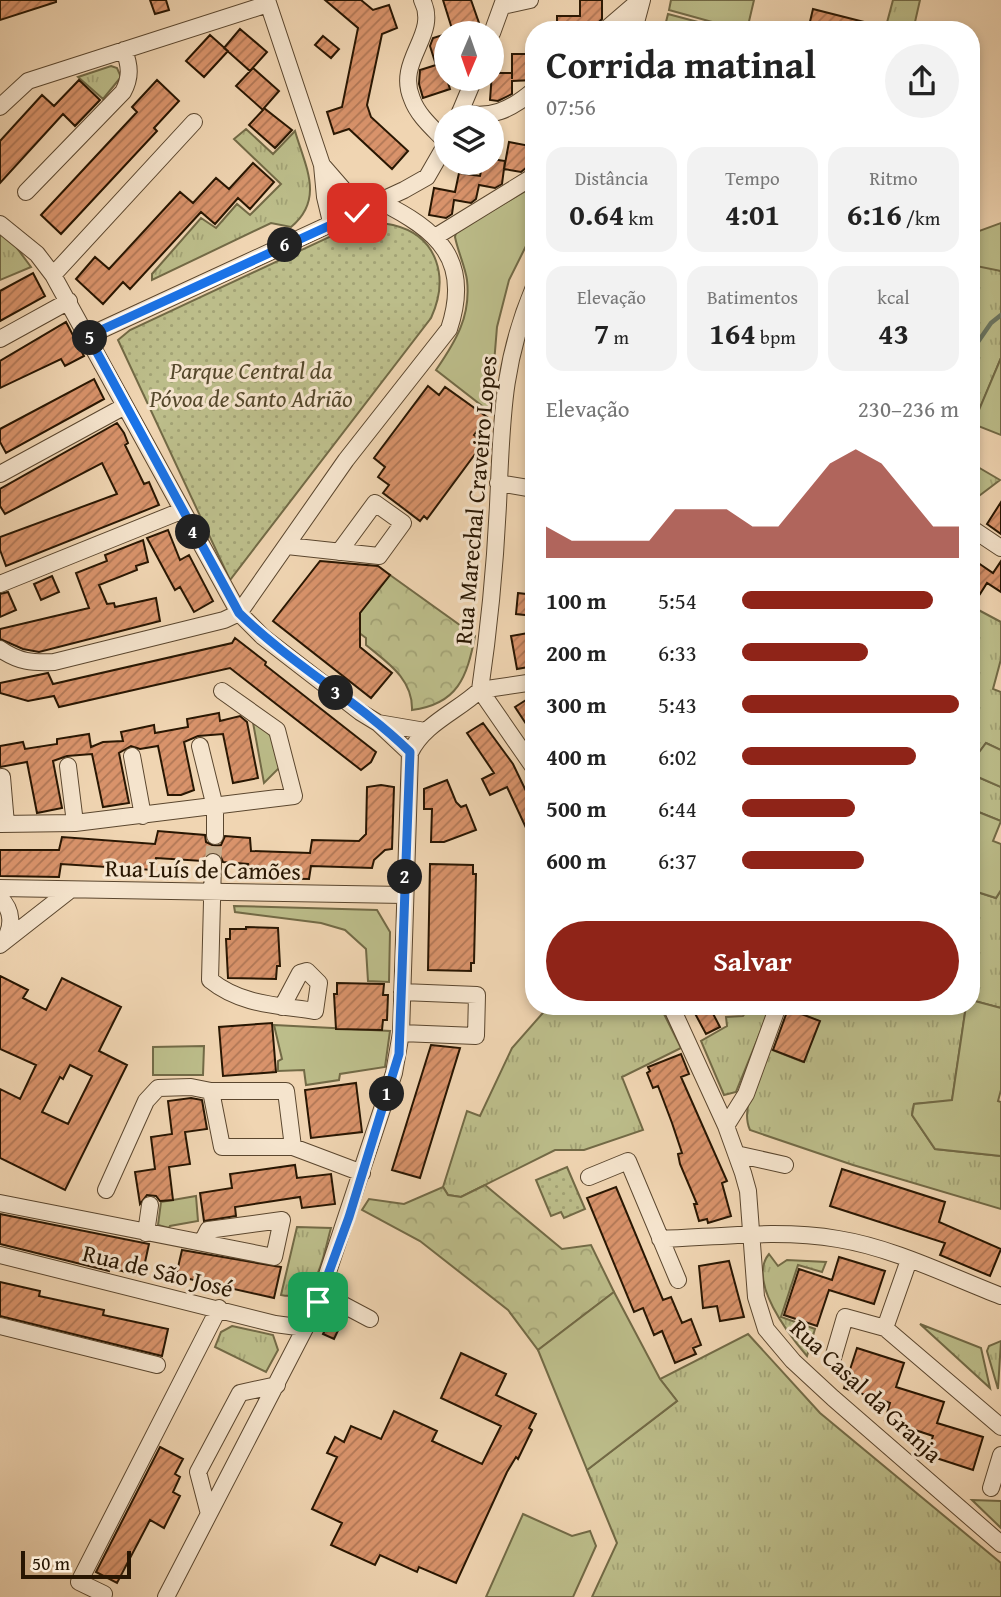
<!DOCTYPE html>
<html lang="pt">
<head>
<meta charset="utf-8">
<style>
	:root { --surface:#fff; --page:#f2f2f2; --text:#222; --muted:#767676; --accent:#8f2418 }
	body { margin:0; font-family:"Gentium Book Plus",serif; background:var(--page); color:var(--text); height:100vh; display:flex; flex-direction:column; font-size:26px; white-space:nowrap }
	* { box-sizing:border-box; margin:0 }
	p { font-size:23px; color:var(--muted) }
	.icon { flex:none; width:38px; height:38px; fill:none; stroke:currentColor; stroke-width:2; stroke-linecap:round; stroke-linejoin:round }
	.map { position:relative; flex:1; overflow:hidden }
	.panel { position:absolute; left:525px; top:21px; width:455px; height:994px; display:flex; flex-direction:column; background:var(--surface); border-radius:28px; box-shadow:0 4px 10px #0003 }
	.panel>* { flex:none }
	.needle { width:46px; rotate:182deg }
	.controls { position:absolute; left:434px; top:21px; display:grid; gap:14px }
	.controls a { display:grid; place-items:center; width:70px; height:70px; border-radius:50%; background:var(--surface); box-shadow:0 4px 10px #0003; font-size:35px }
	.scale { position:absolute; left:21px; bottom:18px; width:110px; box-sizing:border-box; padding-left:7px; border:4px solid #281602; border-top:0; font-size:19px; line-height:24px; white-space:nowrap; color:#281602; -webkit-text-stroke:5px #f5e4cd; paint-order:stroke }
	.pin { position:absolute; display:grid; place-items:center; width:60px; height:60px; color:#fff; margin:-30px; border-radius:14px; box-shadow:0 4px 10px #0006 }
	.km { position:absolute; width:35px; height:35px; margin:-18px; border-radius:50%; background:#222; color:#fff; font-size:19px; line-height:35px; text-align:center }
	.round { display:grid; place-items:center; flex:none; width:74px; height:74px; border-radius:37px; background:var(--page) }
	.overview { display:flex; align-items:center; justify-content:space-between; height:119px; padding:0 21px }
	h1 { font-size:38px; font-weight:700; line-height:52px }
	.metrics { display:grid; grid-template-columns:repeat(3,1fr); gap:10px; height:119px; padding:7px 21px }
	.metrics div { display:grid; align-content:center; border-radius:18px; background:var(--page); text-align:center }
	.metrics b { font-size:30px; font-weight:700 }
	.metrics small { font-size:19px; font-weight:400 }
	.metrics p { font-size:19px }
	.chart { height:196px; padding:14px 21px }
	.chart p { display:flex; justify-content:space-between }
	.chart svg { width:100%; height:126px; margin-top:7px; fill:var(--accent); opacity:.7 }
	.cta { display:flex; gap:14px; margin-top:auto; padding:14px 21px }
	.cta a { flex:1; height:80px; border-radius:42px; background:var(--accent); color:#fff; font-size:28px; font-weight:700; line-height:80px; text-align:center }
	ul { padding:0 21px; list-style:none; font-size:23px }
	li { display:grid; grid-template-columns:112px 84px 1fr; align-items:center; height:52px }
	li i { height:18px; border-radius:9px; background:var(--accent) }
	.map>svg:first-child { display:block }
	.grass { fill:url(#grass-tufts); stroke:#726a46; stroke-width:2 }
	.forest { fill:url(#forest-crowns); stroke:#726a46; stroke-width:2 }
	.park { fill:url(#park-dots); stroke:#726a46; stroke-width:2 }
	.garden { fill:#bcbd8a; stroke:#726a46; stroke-width:2 }
	.lines { fill:none; stroke-linecap:round; stroke-linejoin:round }
	.stream { stroke:#6d7864; stroke-width:4.5 }
	.building { fill:url(#building-hatch); stroke:#281602; stroke-width:2; fill-rule:evenodd }
	.minor-tunnel { stroke:#c8af8f; stroke-width:16; stroke-dasharray:16 8; stroke-linecap:butt }
	.minor-casing { stroke:#5a462e; stroke-width:18 }
	.minor { stroke:#f5e4cd; stroke-width:16 }
	.route-casing { stroke:#fff; stroke-width:14 }
	.route { stroke:#1a73e8; stroke-width:9 }
	.labels { text-anchor:middle; stroke-width:6; stroke-linejoin:round; paint-order:stroke }
	.park-label { font-size:24px; font-style:italic; fill:#54482b; stroke:#f5e4cd }
	.street-label { font-size:24px; fill:#281602; stroke:#f5e4cd }
</style>
</head>
<body>
<div class="map">
<svg width="1001" height="1597" viewBox="0 0 1001 1597">
	<defs>
		<pattern id="grass-tufts" width="24" height="20" patternUnits="userSpaceOnUse" patternTransform="scale(1.75)"><rect width="24" height="20" fill="#bcbd8a"/><path d="M3 7l-1-3M5 7V3M7 7l1-3M15 17l-1-3M17 17v-4M19 17l1-3" fill="none" stroke="#a2a275"/></pattern>
		<pattern id="forest-crowns" width="20" height="18" patternUnits="userSpaceOnUse" patternTransform="scale(1.75)"><rect width="20" height="18" fill="#bcbd8a"/><path d="M2 6a3 3 0 1 1 6 0M12 15a3 3 0 1 1 6 0" fill="none" stroke="#a2a275"/></pattern>
		<pattern id="park-dots" width="8" height="8" patternUnits="userSpaceOnUse" patternTransform="scale(1.75)"><rect width="8" height="8" fill="#bcbd8a"/><path d="M2 2h.1M6 6h.1" fill="none" stroke="#a2a275" stroke-width="1.8" stroke-linecap="round"/></pattern>
		<pattern id="building-hatch" width="6" height="6" patternUnits="userSpaceOnUse" patternTransform="scale(1.75)"><rect width="6" height="6" fill="#d9936b"/><path d="M-1 1l2-2M0 6l6-6M5 7l2-2" fill="none" stroke="#b07756"/></pattern>
	</defs>
	<rect width="100%" height="100%" fill="#f0d5b2"/>
	<filter id="stains"><feTurbulence type="fractalNoise" baseFrequency=".00286" numOctaves="4"/><feColorMatrix values="0 0 0 0 .2 0 0 0 0 .09 0 0 0 0 .02 0 0 0 .5 -.17"/></filter>
	<radialGradient id="worn" r=".72"><stop offset=".6" stop-color="#630" stop-opacity="0"/><stop offset="1" stop-color="#630" stop-opacity=".3"/></radialGradient>
	<path class="grass" d="M893,0H920L915,22L942,30H885Z
		M111,66L117,68L121,77L103,99L78,77Z
		M246,129L273,154L295,131C305,166 325,199 291,227L271,223L152,280V274L201,218L216,228L237,204L250,215L281,184L234,139Z
		M0,231L11,240L31,267L0,280Z
		M975,263L1001,271V358L971,430V265Z
		M971,463L1000,480L975,499L971,489Z
		M971,606L1001,622V659L993,689L1001,692V750L986,743L971,763Z
		M971,774L1001,787V821L971,809Z
		M971,890L996,898L1001,890V1008L971,1000Z
		M549,1006H660L681,1048L622,1077L643,1130L584,1150H555L461,1197L448,1195L443,1187L467,1111L480,1116L512,1048Z
		M750,1006L769,1011L736,1092L724,1095L701,1041L727,1026L726,1017L743,1016Z
		M789,1006H966L952,1101L914,1104L912,1115L935,1149L1001,1156V1209L853,1165L750,1130C739,1106 761,1072 770,1049L803,1062L819,1021L787,1009Z
		M297,1227L331,1228C323,1255 319,1303 281,1295Z
		M769,1254L778,1266L787,1260L826,1262L822,1272L798,1265L781,1317L815,1329L807,1356C789,1335 747,1281 769,1254Z
		M920,1324L981,1348L990,1388Z
		M232,1326L273,1335L278,1350L266,1372L215,1347L221,1332Z
		M748,1334L820,1413L1001,1563V1597H592L617,1543L587,1470L677,1401L660,1379Z
		M1001,1341L998,1389L987,1351L989,1346Z
		M972,1500L1001,1501V1528Z"/>
	<path class="forest" d="M390,575L475,636C467,677 458,704 412,710C413,679 388,663 366,645V638L358,632L360,613Z
		M485,1185L562,1249L591,1245L614,1292L538,1350L508,1310L420,1241L362,1210L369,1199L404,1204L443,1187L448,1195L461,1197Z"/>
	<path class="park" d="M355,225C366,225 381,222 393,225C439,236 449,279 431,318L230,580L118,340L130,330Z
		M567,1167L585,1209L564,1218L561,1212L551,1216L536,1180Z"/>
	<path class="garden" d="M671,0H754L747,30H741L669,10Z
		M668,14L728,30H664Z
		M534,186V230L509,280L497,327L490,412L436,370C456,341 471,316 467,280C465,266 458,252 455,237L456,232Z
		M971,211L974,233L1001,223V271L971,265Z
		M1001,358V435L973,424Z
		M252,717L276,741L280,767L264,783Z
		M986,743L1001,750V787L971,774V763Z
		M971,809L1001,821L993,841L1001,844V890L996,898L971,890Z
		M234,906L377,910L390,932L389,982L368,981L366,949L345,930L321,923L235,912Z
		M971,1000L1001,1008V1090L998,1101L1001,1102V1156L935,1149L912,1115L914,1104L952,1100L966,1006H971Z
		M274,1025L390,1031L385,1067L340,1074L339,1080L306,1085L304,1070L278,1071V1061L282,1059Z
		M204,1046L203,1075H153V1047Z
		M196,1196L198,1221L170,1226L169,1228L158,1225L161,1202Z
		M614,1292L660,1379L677,1401L587,1470L538,1350Z
		M523,1514L572,1536L590,1531L596,1546L573,1597H486Z"/>
	<g class="lines">
		<path class="stream" d="M971,352L991,323L1001,315"/>
	</g>
	<path class="building" d="M0,0H56V2L0,20Z
		M150,0H166L169,10L155,14Z
		M325,0H361L373,10L389,5L397,28L382,34L367,105L371,117L408,151L392,169L349,129L334,134L327,112L342,107L358,28Z
		M443,0H471L479,23L453,32Z
		M580,0H602V19L596,25H579V30H557V16H580Z
		M813,9L880,26L879,30H808Z
		M240,29L267,52L250,71L224,48Z
		M446,34V62L442,64L450,89L423,98L419,84L420,70L436,65L430,46L433,38Z
		M210,35L228,51L204,77L186,61Z
		M323,36L339,49L331,58L315,45Z
		M512,54H534V80L512,81V94L498,101L490,100L492,73H512V79Z
		M253,68L279,91L264,108L292,130L275,148L249,125L263,110L236,86Z
		M79,80L100,100L75,126L63,114L0,183V141L42,95L54,106Z
		M157,80L179,101L154,128L157,131L61,234L41,215L137,112L132,107Z
		M509,142L530,146L526,168L521,172L504,169Z
		M492,159L505,161L502,184L495,188L479,185L476,199L471,203L454,200L452,214L446,218L429,215L434,188L455,192L459,173L480,176L483,163H492Z
		M253,163L274,182L250,209L238,198L215,224L201,212L130,289L123,282L103,304L76,279L95,257L109,269L180,192L193,203L216,178L229,189Z
		M33,273L45,296L0,321V291Z
		M66,322L84,356L65,366L61,359L0,388V361Z
		M94,379L104,399L6,453L0,442V429Z
		M428,386L439,395L445,387L487,417L474,435L484,442L427,519L424,516L420,521L383,493L389,485L378,477L385,467L374,458Z
		M117,423L124,433L128,443L125,445L144,484L149,482L159,505L6,566L0,550V537L117,494L102,463L5,514L0,506V489Z
		M1001,502V534L987,524Z
		M168,530L180,560L189,555L213,601L194,612L180,587L175,590L147,538Z
		M143,540L148,562L136,566L137,570L99,585L107,604L114,603L115,607L156,598L160,621L39,652L23,649L0,639V629L89,608L76,573L107,561L105,555Z
		M971,558L993,573L1001,561V592L987,583L980,594L971,588Z
		M320,561L378,566L390,575L360,613V647L392,673L371,698L273,621Z
		M52,576L59,592L41,600L34,584Z
		M8,592L16,610L0,617V594Z
		M518,593L534,595V616L516,614Z
		M534,632V666L517,669L511,636Z
		M235,638L266,662L265,665L376,752L371,762L361,770L230,668L59,707L54,696L28,701L0,693V683L48,673L53,684L232,643Z
		M534,695V736L515,707Z
		M219,713L220,721L240,716L247,722L258,778L233,783L223,734L198,736L184,742L194,790L181,795H168L158,746L140,749L131,746L119,753L129,803L103,807L92,754L67,756L53,761L62,808L37,813L27,762L0,767V746L23,742L25,749L57,744V739L89,734L91,747L103,742L123,741L121,732L154,725L155,733L188,727L187,719Z
		M483,723L513,764L526,791L534,788V845L507,787L490,795L482,779L494,773L467,733Z
		M447,780L456,802L461,807L466,805L476,830L444,842H431L432,809H424V789Z
		M381,785L394,787L392,849L385,850L374,860L372,868L311,866L309,879L250,878L248,864L223,862L219,853L213,852L203,861L156,858L153,870L61,864L59,877L0,876V850H59L62,837L155,844L158,831L205,835L206,842L214,846L221,845L225,836L250,838L251,851L310,853L312,840L359,841L366,834L367,787Z
		M430,864L473,865V874H476L474,963H471V971L428,970Z
		M246,927L278,928L280,966H277L276,979L228,978L226,939H230V929H246Z
		M0,976L28,990L23,998L46,1010L62,978L121,1007L99,1051L127,1065L65,1190L0,1158V1089L20,1099L36,1065L0,1049ZM70,1065L92,1076L68,1124L42,1112L60,1077L63,1079Z
		M337,983L384,984L383,995H388L387,1020H383L382,1030L336,1029L334,994H337Z
		M691,1006H709L720,1027L706,1034Z
		M788,1009L820,1021L804,1062L773,1050Z
		M272,1023L276,1072L223,1076L219,1027Z
		M431,1045L460,1048L420,1178L392,1170Z
		M681,1054L689,1074L681,1077L727,1181L722,1183L731,1216L708,1223L707,1219L699,1221L694,1204H697L680,1164L678,1154L682,1153L672,1123L658,1086L653,1088L647,1073L650,1071L648,1067Z
		M356,1083L362,1132L311,1138L305,1090Z
		M191,1098L202,1100L207,1129L185,1132L190,1164L169,1167L173,1200L160,1201L156,1196L147,1195L140,1204L135,1172L155,1169L151,1137L172,1134L168,1101Z
		M295,1165L297,1178L331,1174L335,1204L302,1208L300,1197L235,1207L236,1216L204,1221L200,1193L232,1188L230,1174Z
		M842,1169L945,1202L939,1222L1001,1249L990,1276L940,1255L945,1243L830,1206Z
		M616,1187L663,1300L671,1297L682,1323L691,1319L701,1345L693,1348L696,1354L675,1363L662,1331L654,1335L643,1308L634,1312L587,1198Z
		M0,1214L149,1244L142,1276L110,1268L109,1271L0,1244Z
		M182,1250L281,1267L274,1298L176,1276Z
		M839,1257L885,1271L874,1304L829,1290L817,1326L784,1315L799,1269L832,1280Z
		M729,1261L744,1317L720,1321L717,1306L703,1308L699,1266Z
		M0,1282L40,1291L39,1296L104,1310L103,1315L168,1329L162,1356L0,1316Z
		M334,1312L344,1318L334,1339L323,1334Z
		M857,1348L904,1363L896,1387L944,1402L937,1423L983,1437L973,1470L927,1455L933,1436L885,1420L890,1403L844,1388Z
		M461,1353L506,1374L496,1395L536,1414L529,1428L532,1430L518,1459L516,1457L507,1472L456,1583L419,1567L417,1572L380,1555L375,1565L331,1545L342,1523L312,1509L337,1457L327,1453L335,1437L344,1442L351,1426L381,1439L394,1411L437,1431L432,1441L482,1464L501,1426L441,1398Z
		M160,1447L183,1459L175,1474L180,1477L173,1492L180,1496L164,1528L150,1520L117,1583L96,1572Z"/>
	<g class="lines">
		<path class="minor-tunnel" d="M213,862L215,836"/>
		<defs>
			<path id="minor" d="M267,0L322,165L325,197L331,222
				M422,0C440,35 395,60 412,99C418,116 434,129 446,142
				M502,6L530,0
				M605,30L640,0
				M634,30L642,0
				M492,33L504,0
				M0,107L28,81L268,4
				M460,112C489,120 511,110 534,90
				M458,117L474,79
				M322,165L342,188L357,213
				M26,192L123,92C131,77 130,66 124,50
				M0,224L37,254L53,275L239,613L263,637L360,712L378,723L425,731
				M435,237L534,176
				M53,275L194,122
				M88,336L404,190L427,177L446,144
				M0,339L69,301
				M0,474L125,406
				M498,483L534,489
				M971,528L1001,548
				M287,546L379,556L403,523L375,503L339,552
				M0,584L181,511
				M0,649C19,662 32,663 54,662L224,620L239,613L346,460L449,329C472,260 438,230 379,201
				M480,690L534,768
				M480,690L534,682
				M378,723L410,753
				M200,746L215,807V836
				M132,756L143,816
				M68,766L75,823
				M2,777L6,824
				M0,824L75,823L294,796L277,730L222,691
				M213,862L210,980C241,1005 277,1005 315,1011L319,983L307,971L300,973L282,1007
				M0,888L405,895
				M0,898C13,910 13,927 4,941
				M0,945L69,891
				M671,1006L726,1126L743,1173L748,1191L756,1297L766,1329L793,1361L833,1398L1001,1544
				M401,1033L476,1036L477,995L402,992
				M726,1126L746,1094L778,1006
				M293,1147L286,1091H211L222,1147H293L362,1173
				M736,1154L785,1165
				M589,1177L628,1161L678,1280
				M106,1190L146,1101L158,1088L191,1087L211,1091
				M0,1203L274,1257L282,1220L208,1230L202,1242
				M146,1233L150,1205
				M660,1239C718,1237 781,1229 838,1239C894,1248 949,1276 1001,1296
				M0,1255L275,1324L305,1328
				M909,1260L885,1328L1001,1427
				M321,1293L370,1319
				M0,1326L157,1365
				M833,1358L845,1317L885,1328
				M991,1488L1001,1455
				M209,1514L198,1472L240,1393L277,1385
				M104,1594L79,1582L219,1308
				M166,1597L317,1305L394,1073L401,1033L410,753C423,724 458,711 480,690C489,629 495,567 498,505C502,422 501,365 534,287"/>
		</defs>
		<use href="#minor" class="minor-casing"/>
		<use href="#minor" class="minor"/>
	</g>
	<g class="lines">
		<defs>
			<path id="route" d="M318,1302L349,1217L399,1054L410,752C358,701 292,665 239,613L88,336L357,213"/>
		</defs>
		<use href="#route" class="route-casing"/>
		<use href="#route" class="route"/>
	</g>
	<g class="labels">
		<g class="park-label">
			<text x="251" y="379">Parque Central da<tspan x="251" dy="28">Póvoa de Santo Adrião</tspan></text>
		</g>
		<g class="street-label">
			<text transform="translate(476 500) rotate(-85)" y="8">Rua Marechal Craveiro Lopes</text>
			<text transform="translate(203 870) rotate(1)" y="8">Rua Luís de Camões</text>
			<text transform="translate(158 1271) rotate(14)" y="8">Rua de São José</text>
			<text transform="translate(866 1391) rotate(43)" y="8">Rua Casal da Granja</text>
		</g>
	</g>
	<rect width="100%" height="100%" filter="url(#stains)"/>
	<rect width="100%" height="100%" fill="url(#worn)"/>
</svg>
<div class="controls">
<a><svg class="needle" viewBox="-14 -14 28 28"><path d="M0-13l5 13h-10z" fill="#e53935"/><path d="M0 13l5-13h-10z" fill="#767676"/></svg></a>
<a><svg class="icon" aria-label="layers" viewBox="0 0 24 24"><path d="M12 4l9 5-9 5-9-5zM3 14l9 5 9-5"/></svg></a>
</div>
<div class="scale">50 m</div>
<div class="pin" style="left:318px;top:1302px;background:#1e9e55"><svg class="icon" aria-label="arrive" viewBox="0 0 24 24"><path d="M6 21V4h12l-3 4 3 4H6"/></svg></div>
<div class="pin" style="left:357px;top:213px;background:#d93025"><svg class="icon" aria-label="check" viewBox="0 0 24 24"><path d="M5 12l5 5 9-10"/></svg></div>
<b class="km" style="left:387px;top:1094px">1</b>
<b class="km" style="left:405px;top:877px">2</b>
<b class="km" style="left:336px;top:693px">3</b>
<b class="km" style="left:193px;top:532px">4</b>
<b class="km" style="left:90px;top:338px">5</b>
<b class="km" style="left:285px;top:245px">6</b>
<section class="panel">
<div class="overview"><div><h1>Corrida matinal</h1><p>07:56</p></div><a class="round"><svg class="icon" aria-label="share" viewBox="0 0 24 24"><path d="M12 15V3M7 8l5-5 5 5M5 13v7h14v-7"/></svg></a></div>
<div class="metrics">
<div><p>Distância</p><b>0.64<small> km</small></b></div>
<div><p>Tempo</p><b>4:01</b></div>
<div><p>Ritmo</p><b>6:16<small> /km</small></b></div>
</div>
<div class="metrics">
<div><p>Elevação</p><b>7<small> m</small></b></div>
<div><p>Batimentos</p><b>164<small> bpm</small></b></div>
<div><p>kcal</p><b>43</b></div>
</div>
<div class="chart"><p><span>Elevação</span>230–236 m</p>
<svg viewBox="0 0 160 44" preserveAspectRatio="none"><path d="M0 44V33L10 38L20 38L30 38L40 38L50 27L60 27L70 27L80 33L90 33L100 22L110 11L120 6L130 11L140 22L150 33L160 33V44z"/></svg>
</div>
<ul>
<li><b>100 m</b>5:54<i style="width:88%"></i></li>
<li><b>200 m</b>6:33<i style="width:58%"></i></li>
<li><b>300 m</b>5:43<i style="width:100%"></i></li>
<li><b>400 m</b>6:02<i style="width:80%"></i></li>
<li><b>500 m</b>6:44<i style="width:52%"></i></li>
<li><b>600 m</b>6:37<i style="width:56%"></i></li>
</ul>
<div class="cta"><a>Salvar</a></div>
</section>
</div>
</body>
</html>
